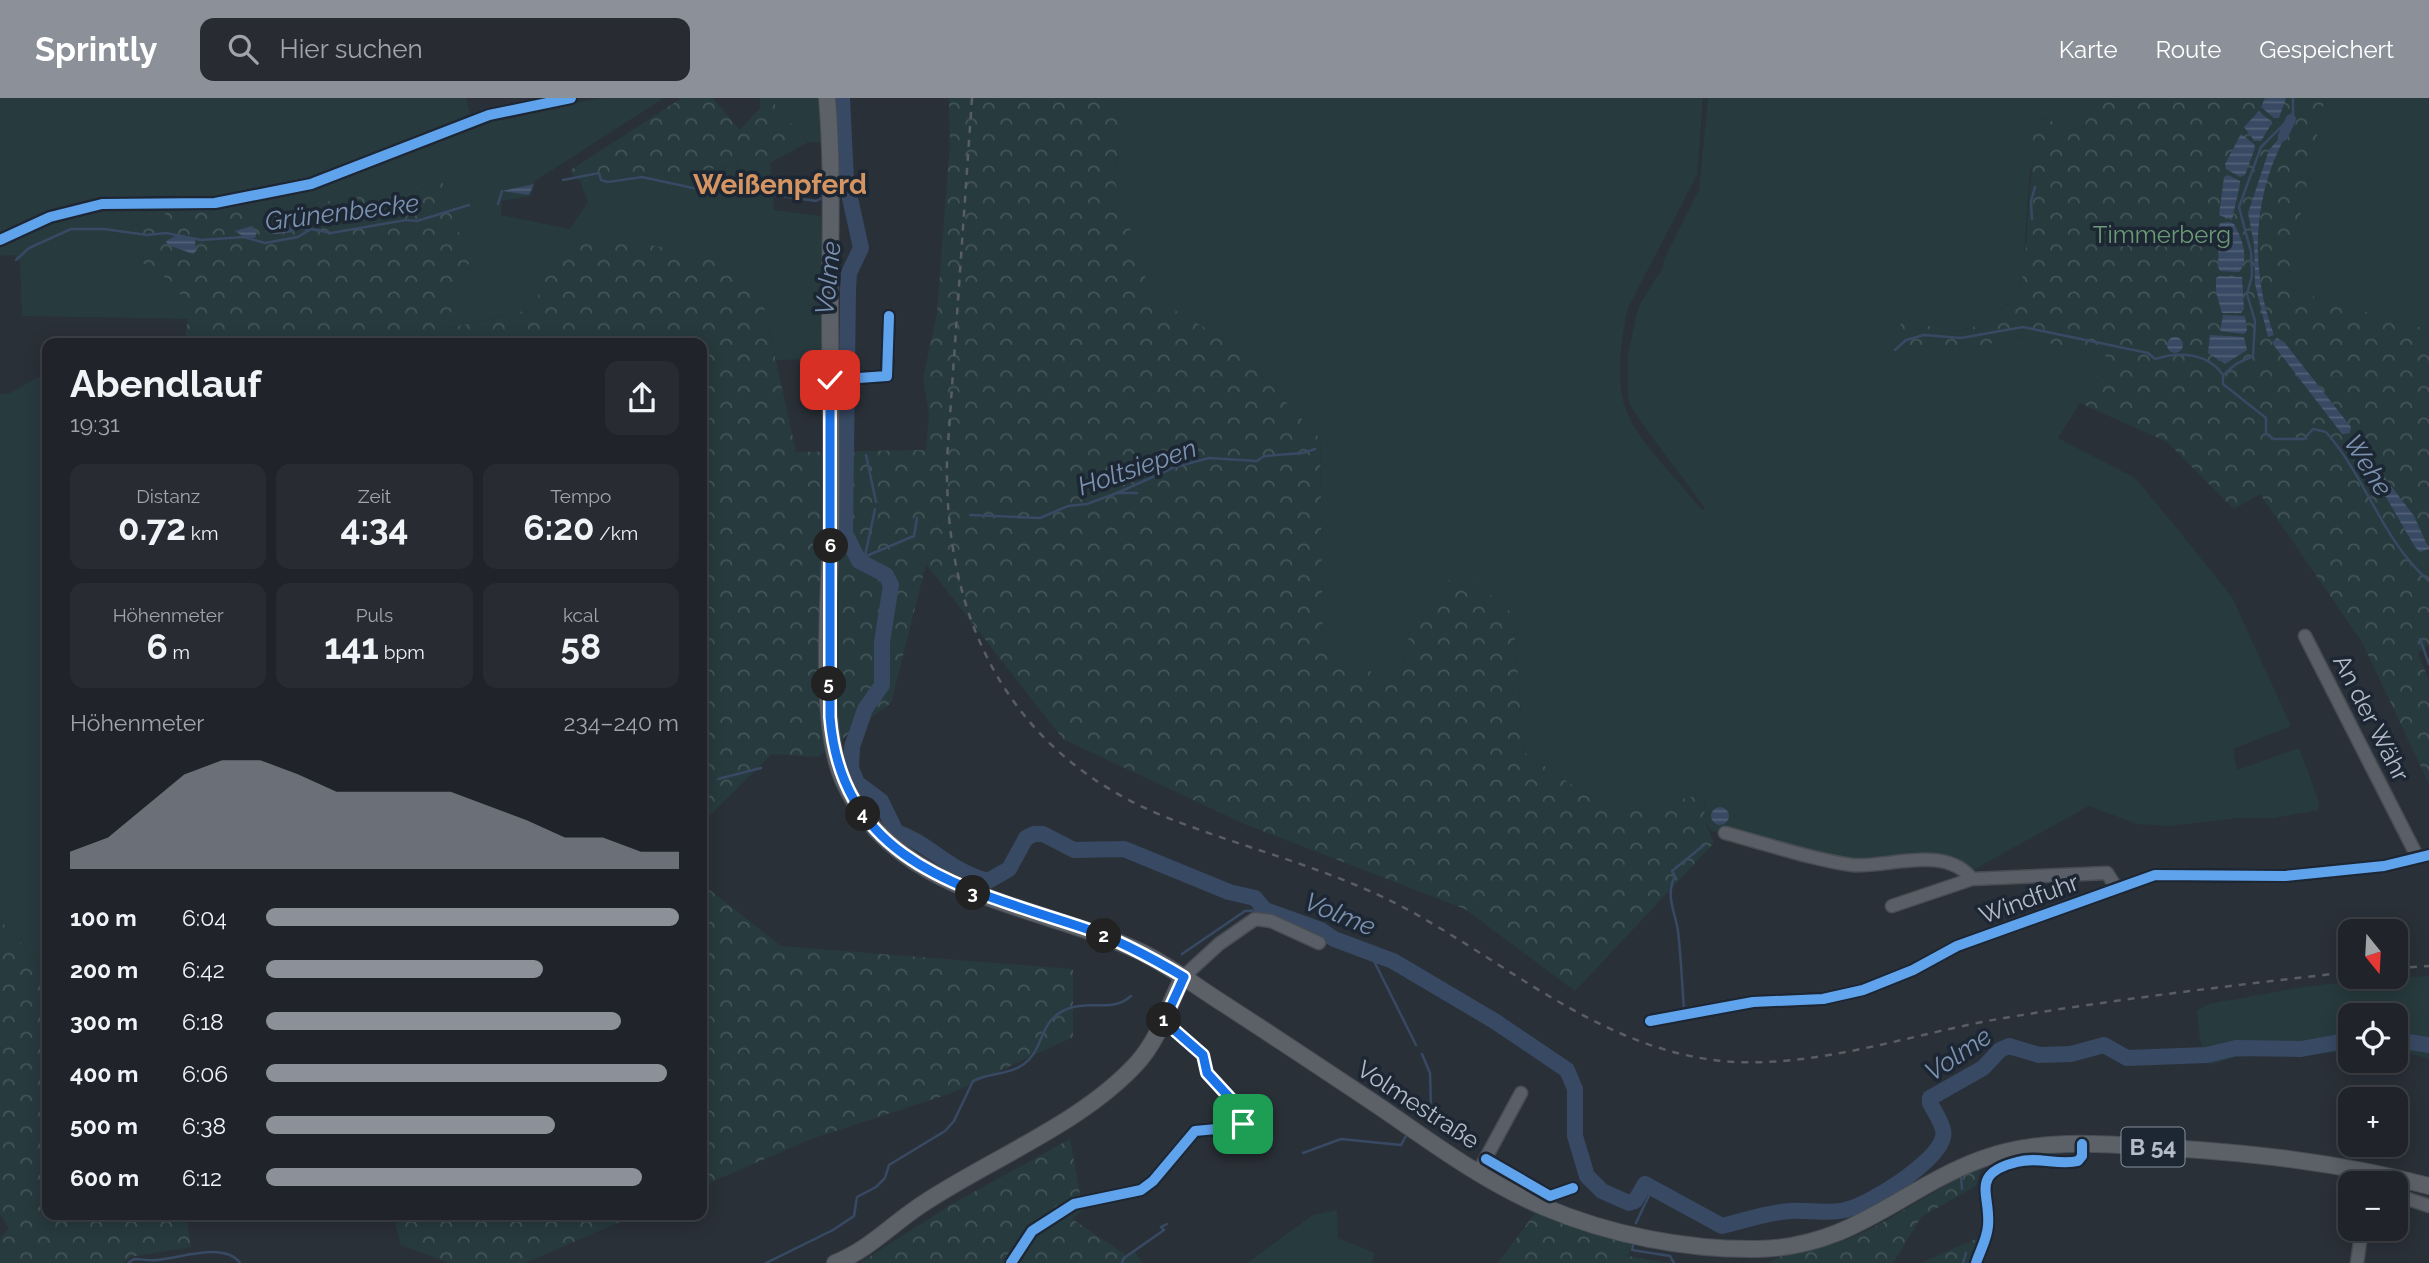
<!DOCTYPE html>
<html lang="de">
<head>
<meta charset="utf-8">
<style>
	:root { --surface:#20242a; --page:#282c32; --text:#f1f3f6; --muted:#a2a4a8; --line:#3d4147; --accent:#8c9099 }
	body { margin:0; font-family:Raleway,sans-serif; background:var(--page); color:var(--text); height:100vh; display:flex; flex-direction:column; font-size:26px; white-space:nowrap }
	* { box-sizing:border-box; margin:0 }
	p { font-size:23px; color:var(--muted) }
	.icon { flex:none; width:38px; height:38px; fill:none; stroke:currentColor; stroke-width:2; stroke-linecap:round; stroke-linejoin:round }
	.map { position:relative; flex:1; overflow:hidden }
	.side { position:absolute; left:42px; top:240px; width:665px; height:882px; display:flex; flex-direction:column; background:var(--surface); border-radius:14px; box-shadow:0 4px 18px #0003,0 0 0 2px var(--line) }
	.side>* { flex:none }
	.needle { width:46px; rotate:162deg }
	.fabs { position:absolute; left:2338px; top:821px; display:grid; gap:14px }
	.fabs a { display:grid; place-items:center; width:70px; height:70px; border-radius:14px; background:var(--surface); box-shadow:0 4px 18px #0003,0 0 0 2px var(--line); font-size:35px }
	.pin { position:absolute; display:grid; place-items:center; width:60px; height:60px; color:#fff; margin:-30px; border-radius:14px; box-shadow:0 4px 10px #0006 }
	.km { position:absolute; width:35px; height:35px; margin:-18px; border-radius:50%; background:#222; color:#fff; font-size:19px; line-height:35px; text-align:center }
	.round { display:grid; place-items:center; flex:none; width:74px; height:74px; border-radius:14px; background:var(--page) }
	.head { display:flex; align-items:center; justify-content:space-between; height:119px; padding:0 28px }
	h1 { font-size:38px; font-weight:700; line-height:52px }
	.metrics { display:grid; grid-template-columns:repeat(3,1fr); gap:10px; height:119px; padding:7px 28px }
	.metrics div { display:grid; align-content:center; border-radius:14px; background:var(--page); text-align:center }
	.metrics b { font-size:35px; font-weight:700 }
	.metrics small { font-size:19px; font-weight:400 }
	.metrics p { font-size:19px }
	.chart { height:196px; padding:14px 28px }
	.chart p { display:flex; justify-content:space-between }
	.chart svg { width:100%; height:126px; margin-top:7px; fill:var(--accent); opacity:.7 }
	ul { padding:0 28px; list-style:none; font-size:23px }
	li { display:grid; grid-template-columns:112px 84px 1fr; align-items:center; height:52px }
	li i { height:18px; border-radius:9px; background:var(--accent) }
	header { display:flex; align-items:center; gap:42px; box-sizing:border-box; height:98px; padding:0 35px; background:var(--accent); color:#fff }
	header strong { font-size:33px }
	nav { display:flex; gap:38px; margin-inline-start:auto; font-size:24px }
	.search { width:490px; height:63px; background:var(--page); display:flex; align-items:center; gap:18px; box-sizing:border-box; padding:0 24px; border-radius:14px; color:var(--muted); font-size:26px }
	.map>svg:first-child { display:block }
	.green { fill:#273a3e }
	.forest { fill:url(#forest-crowns) }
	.water { fill:url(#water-rules) }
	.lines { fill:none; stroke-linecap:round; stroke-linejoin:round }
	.stream { stroke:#384963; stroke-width:2.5 }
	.canal { stroke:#384963; stroke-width:10 }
	.river { stroke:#384963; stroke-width:16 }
	.minor-casing { stroke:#484c53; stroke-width:15 }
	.major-casing { stroke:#484c55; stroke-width:18 }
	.minor { stroke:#5a5e66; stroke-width:12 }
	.major { stroke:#5c6168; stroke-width:16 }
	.rail { stroke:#595d64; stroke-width:2.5; stroke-dasharray:7 7; stroke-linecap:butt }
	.cycleway-casing { stroke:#1d2633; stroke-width:15 }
	.cycleway { stroke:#60a3ed; stroke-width:10 }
	.route-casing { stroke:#fff; stroke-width:14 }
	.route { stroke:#1a73e8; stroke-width:9 }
	.labels { text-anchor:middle; stroke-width:7; stroke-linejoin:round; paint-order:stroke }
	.shield { fill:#1d2633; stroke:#878f9c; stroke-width:2 }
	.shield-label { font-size:23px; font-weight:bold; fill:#b4bcc9 }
	.park-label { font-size:24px; fill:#6b9a76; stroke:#1d2633 }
	.street-label { font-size:24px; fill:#b4bcc9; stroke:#1d2633 }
	.water-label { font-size:26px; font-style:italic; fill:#7c92b1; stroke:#1d2633 }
	.quarter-label { font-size:28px; font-weight:bold; fill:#d59563; stroke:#1d2633 }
</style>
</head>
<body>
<header>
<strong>Sprintly</strong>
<div class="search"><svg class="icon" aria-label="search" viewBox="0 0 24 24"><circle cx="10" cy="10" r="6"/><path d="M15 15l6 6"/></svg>Hier suchen</div>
<nav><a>Karte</a><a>Route</a><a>Gespeichert</a></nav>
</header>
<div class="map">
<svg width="2429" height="1165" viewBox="0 0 2429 1165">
	<defs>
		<pattern id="forest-crowns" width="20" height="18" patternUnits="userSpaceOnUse" patternTransform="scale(1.75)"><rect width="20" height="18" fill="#273a3e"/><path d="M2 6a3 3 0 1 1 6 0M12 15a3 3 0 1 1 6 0" fill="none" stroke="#445559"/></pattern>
		<pattern id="water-rules" width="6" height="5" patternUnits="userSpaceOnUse" patternTransform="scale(1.75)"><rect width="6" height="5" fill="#384963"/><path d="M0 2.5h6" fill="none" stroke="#526178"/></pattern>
	</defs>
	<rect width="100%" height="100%" fill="#2a3038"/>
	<path class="green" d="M0,0H466L471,18L311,83L216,101L127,100L0,138Z
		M603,0H664L535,83L531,98L501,103V117L570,131L588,104L580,84L770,65L774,112L821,118L822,261L776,262L763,204L537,210L444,231L469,165L317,105L215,109L314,91L516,15Z
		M775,0H820L824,45L808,44L774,8Z
		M1124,0H1703L1697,77L1628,210C1621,241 1615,282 1626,312C1639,346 1680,383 1702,412L1705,410L1649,335L1630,307L1628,297V257L1636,218L1640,206L1663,169L1664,162L1699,92L1708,0H2096L2082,33L2034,17L2036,54L2030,74L2025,142L2027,165L2016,200L1979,228L1945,235L1904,219L1948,257L2018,238L2109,259L2058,340L2135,380L2171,423L2232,499L2291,628L2233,651L2237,672L2299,650L2319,704L2318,712L2274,720H2239L2170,728L2137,726L2089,708L1973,772L1955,762L1846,761L1724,732L1712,734L1705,724L1704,696L1616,717L1524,654L1513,516L1412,524L1398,591L1323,545L1320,341L1233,246L1152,200L1114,81Z
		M2325,0H2429V235L2425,231L2285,190Z
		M140,110H169L161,122L130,128L141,164L177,187L188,221L22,218L20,164L14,157L0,158V148L66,118Z
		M38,279H47V873L0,822V296L10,295Z
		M2429,878V961L2396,952V917H2350V954L2235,959L2210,967L2200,942L2197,913L2208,906L2304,889L2376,880Z
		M1337,1112L1338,1140L1375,1155L1372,1165H1247L1313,1117Z"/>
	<path class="forest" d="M682,0H712L740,32L760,10V0H775V8L808,44L770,65L580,84L569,73Z
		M949,0H1124L1114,81L1152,199L1233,246L1320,341L1323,545L1398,590L1412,524L1459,471L1513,516L1524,654L1616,717L1704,696L1705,724L1714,745L1575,893L1465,811L1247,727L1063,641L926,466L891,605L818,659L772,656L702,725V245H184L188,221L177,187L141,164L130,128L161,122L169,110L317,105L443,85L469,165L445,231L537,210L542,160L601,138L715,159L763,204L796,354L926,352L929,316L923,281L937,215L950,45Z
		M2096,0H2325L2285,190L2425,231L2429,235V547L2418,555L2429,583V686L2362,544L2260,396L2234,411L2167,344L2080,305L2108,259L2018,238L1948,257L1893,244L1904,218C1940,233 1959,243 1993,217C2000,212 2009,207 2014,201C2032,180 2024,90 2036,54L2022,37L2033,17L2082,33Z
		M702,786L781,848L1073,871V939L952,995L811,1041L702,1088Z
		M0,822L47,873V1116L186,1117L191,1149L130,1159L123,1165H0V1140L9,1130L0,1116Z
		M1070,1041L1083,1112L1072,1121L1126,1157L1135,1154L1142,1165H860L952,1106Z
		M1981,1070L1976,1088L1921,1119L1893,1165H1769C1783,1153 1821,1151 1841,1144C1891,1125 1932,1091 1981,1070Z
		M1536,1114L1634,1141L1628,1158L1669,1165H1498Z
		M393,1117V1116L636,1117L525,1165H450L401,1147Z
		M1978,1140L1969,1165H1922L1927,1162Z"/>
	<path class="water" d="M2265,0H2286L2279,20H2274L2261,9Z
		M2259,13L2272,25L2261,43H2255L2244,29Z
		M2241,36L2254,46L2255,50L2245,77L2240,79L2226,71L2225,66Z
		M2282,37L2285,39C2252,100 2250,172 2274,237L2268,239L2255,186L2254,146L2248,115L2269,52Z
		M2228,77L2240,83V86L2232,122L2219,117L2224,79Z
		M534,86L529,97L502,93Z
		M2229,124L2234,126C2242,140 2250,161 2239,174L2220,173L2218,169L2219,129L2220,125Z
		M285,125H293L294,134L274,136L265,133L268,127Z
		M252,128L257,134L255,140L244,139L235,133Z
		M177,137L195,141L196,153L193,156L168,147L166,143Z
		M2219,178L2242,179L2244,211L2241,215H2222L2216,194V180Z
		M2223,217L2245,218L2247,232L2244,236L2220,233Z
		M2210,237L2244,239L2247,252L2225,266L2208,255Z
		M2167 247a8 8 0 1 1 16 0a8 8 0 1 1-16 0Z
		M2277,240L2284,244L2351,329L2350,335L2342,336L2275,249L2272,244Z
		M2371,362L2414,418L2429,451L2420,454L2415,449L2368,368Z
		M1711 718a9 9 0 1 1 18 0a9 9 0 1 1-18 0Z"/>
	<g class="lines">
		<path class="stream" d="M2293,0V17L2261,49L2239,109L2251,154L2252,178L2247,196L2255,223L2253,258L2236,266L2223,277V286L2266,320V336L2274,341H2304L2313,331L2326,334C2366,379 2383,444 2429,483
			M563,82L599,75L601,82L608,84L642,79L693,90L747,93L816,103L824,99
			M848,103H852
			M498,106L502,93
			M2032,121L2031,103L2035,89
			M295,129L308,132
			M16,162L29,150L71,131H104L147,137L166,135L201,142L244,139L265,145L298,139L311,131L331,135L406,122L417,123L469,107
			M1895,252L1906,242L1924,237L1961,240L2023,229L2148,255L2155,261C2179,253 2208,255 2223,277
			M866,357L876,404
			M1119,395H1137
			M970,417L1040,420L1068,408L1087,406L1117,395L1175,369L1209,360L1257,363L1264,358L1303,355L1315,351
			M865,458L875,411
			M861,464L864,459L914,438L917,420
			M2420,541L2429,566
			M718,681L761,670
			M1182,856L1245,813L1265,812
			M1374,856L1375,865L1416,947
			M1684,912C1682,885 1681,859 1678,833C1675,813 1665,798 1675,778L1672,773L1704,747
			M1422,956L1430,975L1431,1009
			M1303,1055L1341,1041L1401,1047L1406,1038
			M1961,1079L1962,1091
			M1636,1125L1653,1089
			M1634,1144L1632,1152L1670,1158L1674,1165
			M128,1165L134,1161C141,1161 149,1163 156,1162C178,1161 224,1143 240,1165
			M766,1165L833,1132L854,1118L857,1099L876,1089L885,1080L889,1067L945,1033L954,1023L973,983C988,975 1009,977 1024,966C1046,950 1037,921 1070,910C1092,902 1112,915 1131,898
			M1122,1165L1124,1160L1164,1132L1161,1129L1167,1126
			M1963,1165L1966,1155"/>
		<path class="canal" d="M2283,38L2291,21"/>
		<path class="river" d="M842,0L846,82L861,150L849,175L848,192L845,435L859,463L886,477L891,487L882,544V587L865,611L852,649L851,670L857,685L881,703L896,734C929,745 949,773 988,783L1009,771L1026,740L1034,736H1043L1074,752L1124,751L1229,794L1255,800L1265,812L1321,832L1334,841L1393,863L1496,924L1567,972L1575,991V1038L1587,1078L1602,1093L1629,1105L1635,1103L1645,1086L1722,1128C1744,1123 1768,1114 1791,1113C1809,1112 1827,1116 1845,1112C1869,1107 1938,1064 1943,1039C1946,1030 1934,1013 1930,1005V1000L1983,970L2000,952L2009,948L2039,957L2071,956L2104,947L2127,960L2207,957L2236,950L2301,951L2350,942
			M2396,942L2429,947"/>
		<defs>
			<path id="minor" d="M0,142L50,119L102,106L215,105L311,86L489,17L571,0
				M830,282L887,278L889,218
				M2305,538L2417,758
				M1725,735C1764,745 1813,762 1852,767C1889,770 1945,746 1972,781L2107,775L2117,791
				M1892,808L1972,781
				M1183,879L1219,846L1255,821L1271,823L1319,845
				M1650,923L1753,904L1823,901L1863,892L1913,872L1957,848L2155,777L2285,778L2384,768L2429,757
				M1486,1061L1550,1098L1573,1090
				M1482,1067L1521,995
				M2396,1097L2429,1108
				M1011,1165L1032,1133L1074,1106L1141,1092L1153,1083L1195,1033L1238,1029L1245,1021L1241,1012L1207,975L1203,957L1164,923
				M1976,1165C1980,1153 1987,1141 1988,1128C1991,1096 1969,1076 2017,1064C2038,1058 2059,1068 2078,1063L2082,1058V1046
				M2357,1165L2362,1130"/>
			<path id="major" d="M827,0C833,69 830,139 830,208C830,281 832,354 831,428C830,495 817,623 843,682C895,799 1040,806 1141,854C1170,868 1197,889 1224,906C1275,939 1326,973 1377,1007C1430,1043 1484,1084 1544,1109C1610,1137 1686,1152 1758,1151C1854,1149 1900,1091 1982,1061C2037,1041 2095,1045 2151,1049C2246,1054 2338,1064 2429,1088
				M835,1165C869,1152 894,1124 924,1105C992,1060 1083,1025 1138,964C1160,939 1168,908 1183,879"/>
		</defs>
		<use href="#minor" class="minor-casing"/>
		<use href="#major" class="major-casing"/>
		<use href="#minor" class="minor"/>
		<use href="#major" class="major"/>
		<path class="rail" d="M972,0L947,361C944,524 1010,657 1168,720C1244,750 1325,769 1399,807C1508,864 1606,957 1735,964C1825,968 1915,935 2004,920C2118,901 2235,887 2350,874
			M2396,870L2429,868"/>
		<defs>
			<path id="cycleway" d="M0,142L50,119L102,106L215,105L311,86L489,17L571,0
				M830,282L887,278L889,218
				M1650,923L1753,904L1823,901L1863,892L1913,872L1957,848L2155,777L2285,778L2384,768L2429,757
				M1486,1061L1550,1098L1573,1090
				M1011,1165L1032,1133L1074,1106L1141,1092L1153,1083L1195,1033L1238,1029L1245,1021L1241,1012L1207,975L1203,957L1164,923
				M1976,1165C1980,1153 1987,1141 1988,1128C1991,1096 1969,1076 2017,1064C2038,1058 2059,1068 2078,1063L2082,1058V1046"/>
		</defs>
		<use href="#cycleway" class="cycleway-casing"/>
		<use href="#cycleway" class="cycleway"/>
	</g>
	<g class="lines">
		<defs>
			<path id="route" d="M830,282V619C842,767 967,791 1084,830C1119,842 1152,860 1184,879L1164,923L1203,957L1207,975L1241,1012L1245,1021L1243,1026"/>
		</defs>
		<use href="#route" class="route-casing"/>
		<use href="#route" class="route"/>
	</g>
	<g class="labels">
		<rect class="shield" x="2121.5" y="1029.5" width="63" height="39" rx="5"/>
		<g class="shield-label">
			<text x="2153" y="1057">B 54</text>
		</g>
		<g class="park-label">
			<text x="2162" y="145">Timmerberg</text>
		</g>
		<g class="street-label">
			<text transform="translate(2371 620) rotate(63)" y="8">An der Währ</text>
			<text transform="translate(2029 801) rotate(-20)" y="8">Windfuhr</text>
			<text transform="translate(1418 1007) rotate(33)" y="8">Volmestraße</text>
		</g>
		<g class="water-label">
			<text transform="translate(342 114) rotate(-7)" y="9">Grünenbecke</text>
			<text transform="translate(828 180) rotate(-84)" y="9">Volme</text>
			<text transform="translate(2368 367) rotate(58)" y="9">Wehe</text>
			<text transform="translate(1137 369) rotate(-19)" y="9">Holtsiepen</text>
			<text transform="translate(1340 816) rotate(22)" y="9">Volme</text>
			<text transform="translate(1958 956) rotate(-34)" y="9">Volme</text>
		</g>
		<g class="quarter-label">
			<text x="780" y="96">Weißenpferd</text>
		</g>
	</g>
</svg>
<div class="fabs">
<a><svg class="needle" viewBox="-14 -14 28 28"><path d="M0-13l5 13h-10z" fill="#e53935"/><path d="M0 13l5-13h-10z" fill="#a2a4a8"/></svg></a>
<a><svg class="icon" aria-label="locate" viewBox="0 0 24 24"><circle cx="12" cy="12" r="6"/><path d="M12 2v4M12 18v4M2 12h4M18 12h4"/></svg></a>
<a>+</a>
<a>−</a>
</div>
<div class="pin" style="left:1243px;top:1026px;background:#1e9e55"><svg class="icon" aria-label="arrive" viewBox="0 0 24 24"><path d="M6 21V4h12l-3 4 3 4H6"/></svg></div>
<div class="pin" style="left:830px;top:282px;background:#d93025"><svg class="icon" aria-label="check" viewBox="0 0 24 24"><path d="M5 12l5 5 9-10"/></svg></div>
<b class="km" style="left:1164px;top:922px">1</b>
<b class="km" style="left:1104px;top:838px">2</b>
<b class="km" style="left:973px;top:795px">3</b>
<b class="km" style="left:863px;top:716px">4</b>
<b class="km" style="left:829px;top:586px">5</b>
<b class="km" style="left:831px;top:448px">6</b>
<section class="side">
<div class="head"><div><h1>Abendlauf</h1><p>19:31</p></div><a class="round"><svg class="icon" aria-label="share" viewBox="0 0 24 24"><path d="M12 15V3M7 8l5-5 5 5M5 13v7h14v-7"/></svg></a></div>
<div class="metrics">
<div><p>Distanz</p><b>0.72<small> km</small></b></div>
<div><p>Zeit</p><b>4:34</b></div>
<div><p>Tempo</p><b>6:20<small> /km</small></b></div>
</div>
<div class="metrics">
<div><p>Höhenmeter</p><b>6<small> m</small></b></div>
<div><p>Puls</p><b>141<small> bpm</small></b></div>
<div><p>kcal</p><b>58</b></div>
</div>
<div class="chart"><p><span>Höhenmeter</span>234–240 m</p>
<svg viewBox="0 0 160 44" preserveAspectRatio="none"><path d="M0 44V38L10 33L20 22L30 11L40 6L50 6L60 11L70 17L80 17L90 17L100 17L110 22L120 27L130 33L140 33L150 38L160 38V44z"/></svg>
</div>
<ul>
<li><b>100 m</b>6:04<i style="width:100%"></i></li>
<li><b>200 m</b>6:42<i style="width:67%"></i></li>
<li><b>300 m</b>6:18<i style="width:86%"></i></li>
<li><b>400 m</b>6:06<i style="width:97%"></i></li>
<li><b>500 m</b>6:38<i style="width:70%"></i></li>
<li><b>600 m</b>6:12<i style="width:91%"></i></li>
</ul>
</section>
</div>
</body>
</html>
